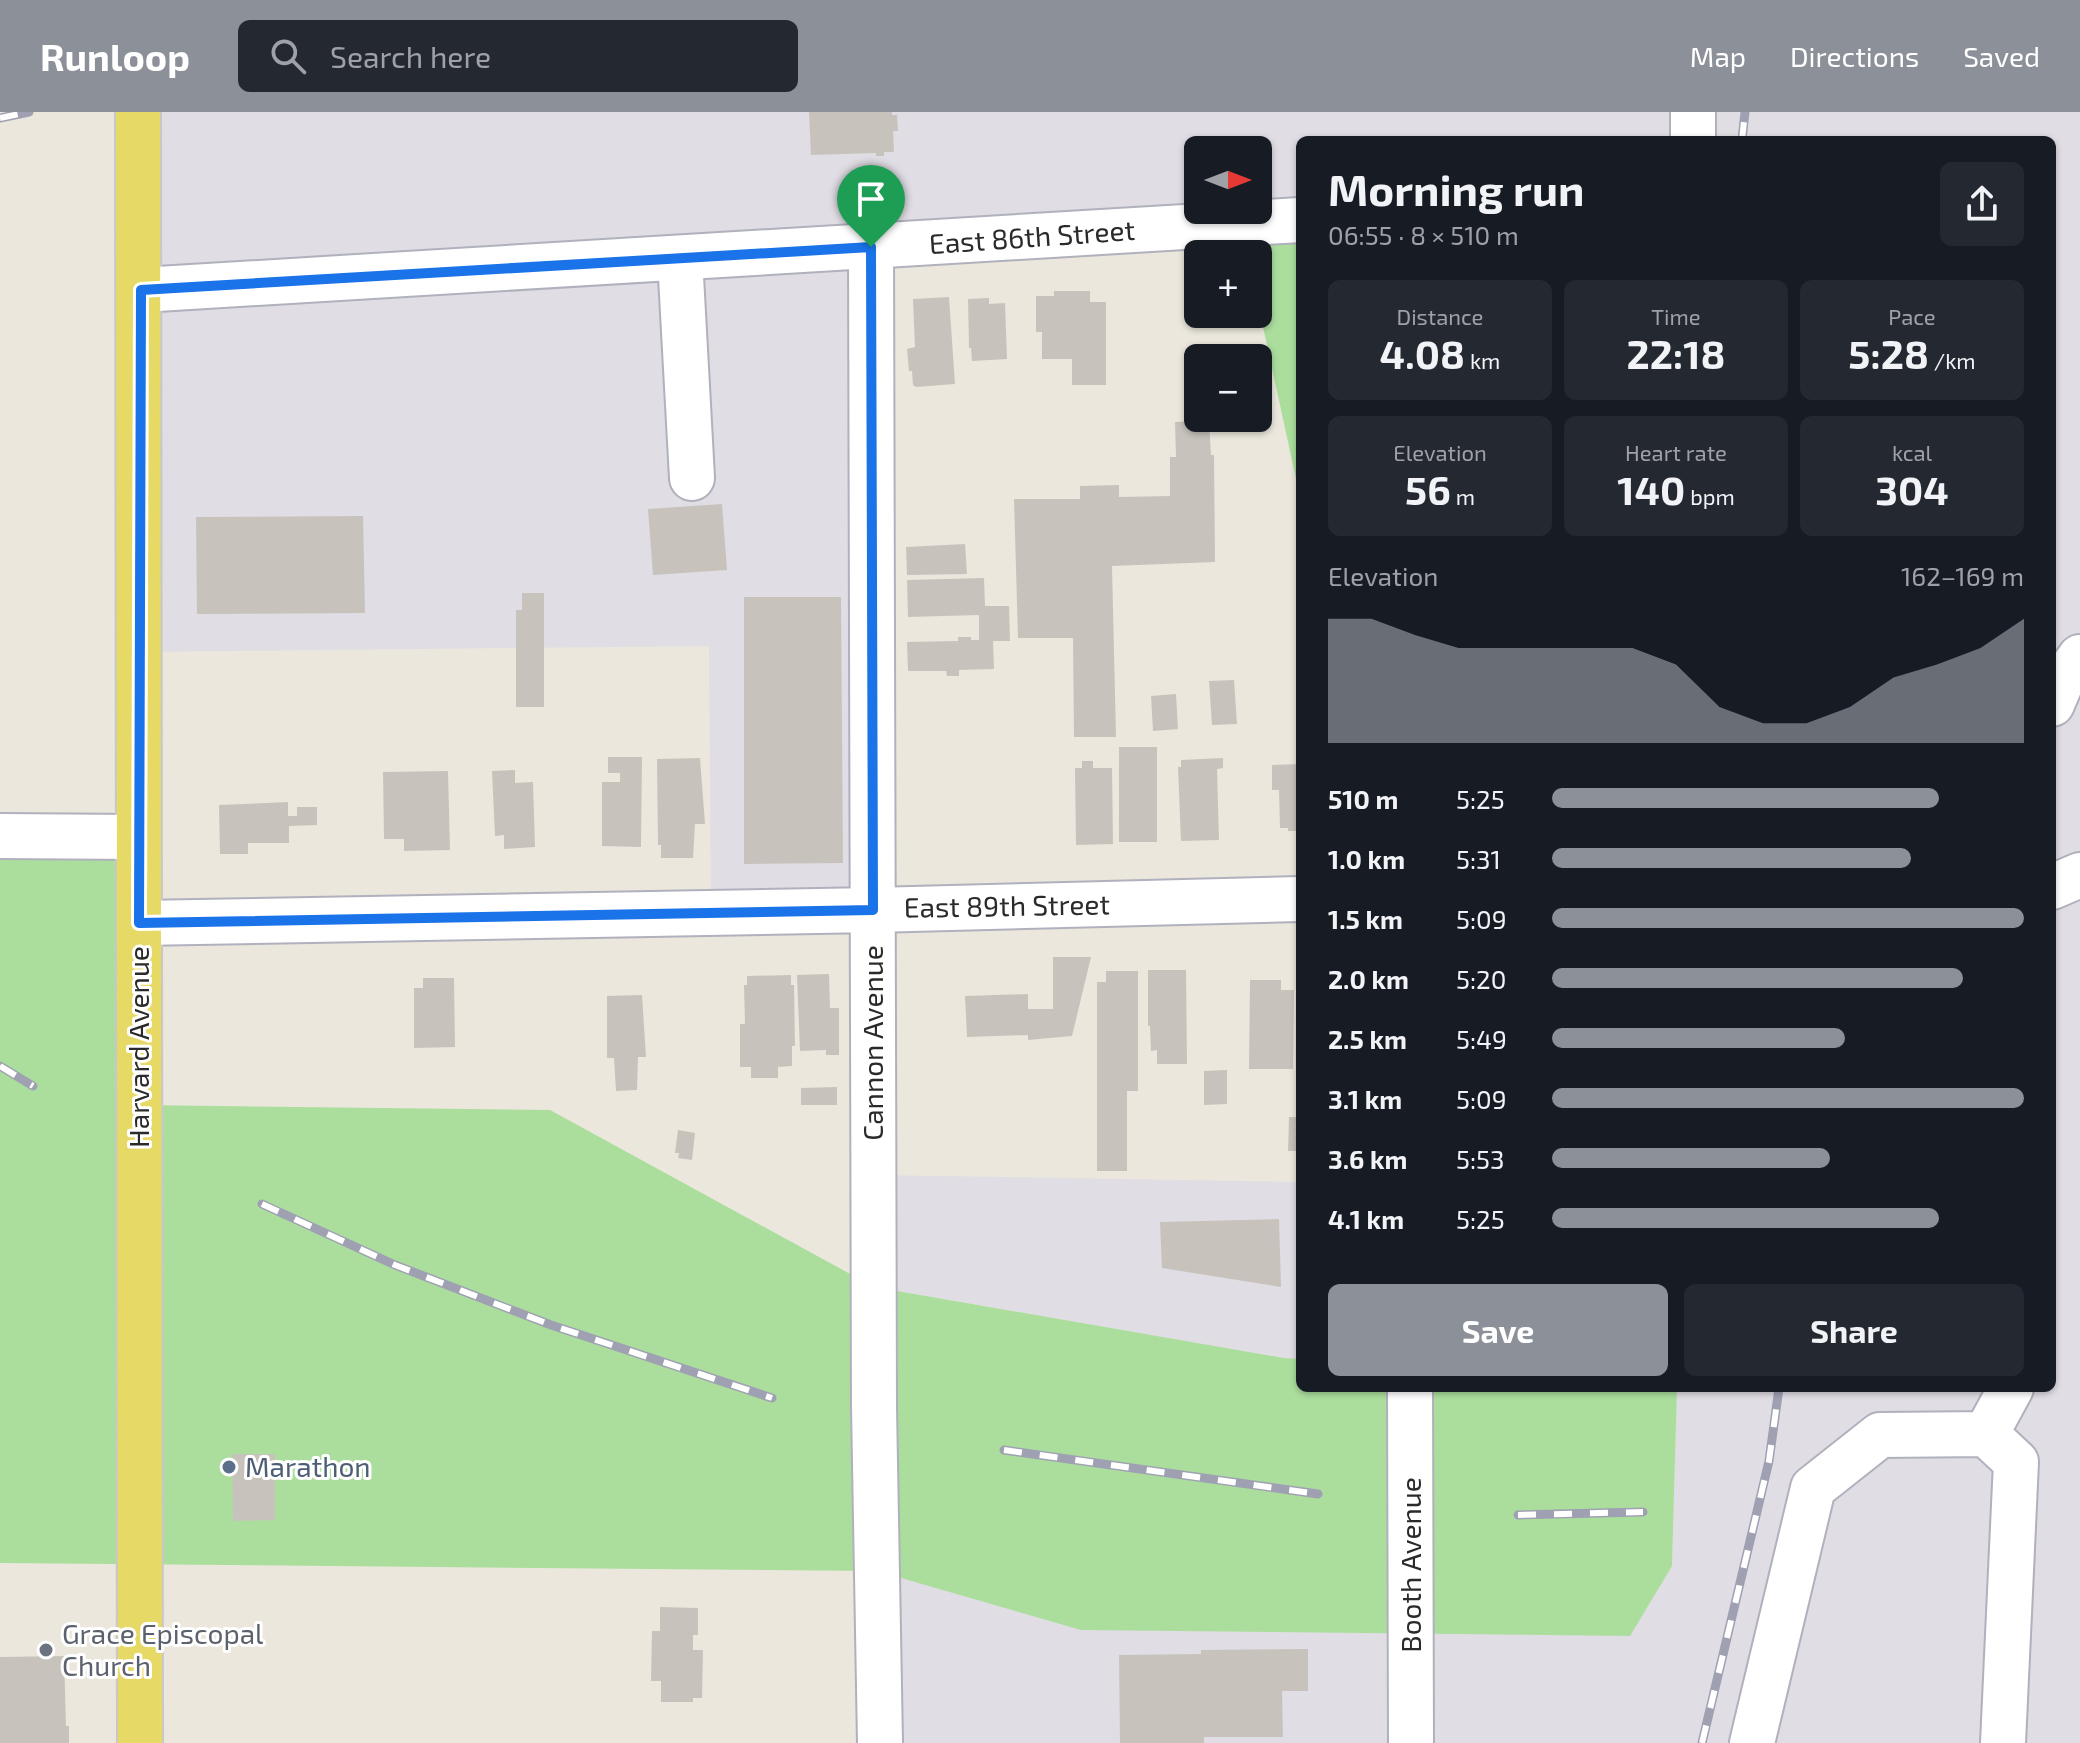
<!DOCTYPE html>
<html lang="en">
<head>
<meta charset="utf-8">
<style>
	:root { --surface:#171b24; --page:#242831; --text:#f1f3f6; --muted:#9ea1a6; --accent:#8c9099 }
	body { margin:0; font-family:"Exo 2",sans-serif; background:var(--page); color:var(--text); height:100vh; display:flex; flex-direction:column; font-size:30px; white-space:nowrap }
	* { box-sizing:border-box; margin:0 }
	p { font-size:26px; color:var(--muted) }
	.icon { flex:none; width:44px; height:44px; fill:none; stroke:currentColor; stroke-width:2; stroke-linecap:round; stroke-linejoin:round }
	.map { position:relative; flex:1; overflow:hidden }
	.drawer { position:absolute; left:1296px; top:24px; width:760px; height:1256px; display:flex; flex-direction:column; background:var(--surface); border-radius:12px; box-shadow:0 2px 6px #0004 }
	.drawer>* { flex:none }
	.needle { width:52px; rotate:90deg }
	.fabs { position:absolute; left:1184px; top:24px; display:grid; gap:16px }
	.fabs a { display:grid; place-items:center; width:88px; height:88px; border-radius:12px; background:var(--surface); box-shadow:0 2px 6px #0004; font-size:40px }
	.pin { position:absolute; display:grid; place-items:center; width:68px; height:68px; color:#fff; margin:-82px -34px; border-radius:50% 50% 50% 0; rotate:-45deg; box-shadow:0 0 8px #0007 }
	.pin .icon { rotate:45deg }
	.round { display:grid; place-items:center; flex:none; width:84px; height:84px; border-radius:12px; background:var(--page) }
	.summary { display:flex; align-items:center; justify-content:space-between; height:136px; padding:0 32px }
	h1 { font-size:44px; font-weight:700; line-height:60px }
	.figures { display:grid; grid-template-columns:repeat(3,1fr); gap:12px; height:136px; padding:8px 32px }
	.figures div { display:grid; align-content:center; border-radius:12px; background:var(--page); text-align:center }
	.figures b { font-size:40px; font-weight:700 }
	.figures small { font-size:22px; font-weight:400 }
	.figures p { font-size:22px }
	.chart { height:224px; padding:16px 32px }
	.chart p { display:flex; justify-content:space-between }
	.chart svg { width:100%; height:144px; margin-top:8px; fill:var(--accent); opacity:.7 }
	.primary-button { display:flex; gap:16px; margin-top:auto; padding:16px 32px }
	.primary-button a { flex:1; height:92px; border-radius:12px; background:var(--accent); color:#fff; font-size:32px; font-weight:700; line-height:92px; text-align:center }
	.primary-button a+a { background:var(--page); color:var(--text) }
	ul { padding:0 32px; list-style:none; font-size:26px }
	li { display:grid; grid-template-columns:128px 96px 1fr; align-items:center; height:60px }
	li i { height:20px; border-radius:10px; background:var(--accent) }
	header { display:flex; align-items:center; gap:48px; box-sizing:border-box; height:112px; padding:0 40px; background:var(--accent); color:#fff }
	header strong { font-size:38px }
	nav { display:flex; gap:44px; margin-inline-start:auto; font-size:28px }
	.search { width:560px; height:72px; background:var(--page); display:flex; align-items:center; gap:20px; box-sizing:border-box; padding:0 28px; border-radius:12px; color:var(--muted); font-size:30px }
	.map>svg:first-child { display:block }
	.industrial { fill:#e0dde4; fill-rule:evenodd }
	.green { fill:#abde9d }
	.building { fill:#c7c3bc }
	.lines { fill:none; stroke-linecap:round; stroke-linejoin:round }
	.minor-casing { stroke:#b0b1bd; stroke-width:48 }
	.major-casing { stroke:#c8c8c8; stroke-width:48 }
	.minor { stroke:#fff; stroke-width:44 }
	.major { stroke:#e7d966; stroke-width:44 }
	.rail-casing { stroke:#a0a0b3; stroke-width:9 }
	.rail { stroke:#fff; stroke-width:6; stroke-dasharray:18; stroke-linecap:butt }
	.route-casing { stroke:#fff; stroke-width:16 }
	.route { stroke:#1a73e8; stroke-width:10 }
	.service-dot { fill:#5c6f8a; stroke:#fff; stroke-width:3 }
	.worship-dot { fill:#6b7280; stroke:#fff; stroke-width:3 }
	.labels { text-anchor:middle; stroke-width:6; stroke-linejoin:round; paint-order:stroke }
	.street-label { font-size:28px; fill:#2a2a2a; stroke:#fff }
	.service-label { font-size:28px; fill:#4e5e75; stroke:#fff; text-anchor:start }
	.worship-label { font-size:28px; fill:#5b616d; stroke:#fff; text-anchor:start }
</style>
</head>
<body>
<header>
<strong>Runloop</strong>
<div class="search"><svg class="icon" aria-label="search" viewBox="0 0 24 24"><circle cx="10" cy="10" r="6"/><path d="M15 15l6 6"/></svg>Search here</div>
<nav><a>Map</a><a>Directions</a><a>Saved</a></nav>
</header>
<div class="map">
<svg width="2080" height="1631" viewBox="0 0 2080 1631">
	<rect width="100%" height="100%" fill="#ebe7dd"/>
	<path class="industrial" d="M138,0H2080V1631H880L877,1459L1672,1454L1677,1276H2052V28H1300V108L872,135L873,798L711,801L709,534L139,540ZM1198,38H1258V98H1198Z
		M874,1063L1300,1070V1247L1284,1246L874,1175Z"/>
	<path class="green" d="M1300,108V385L1258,192V142H1247L1240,112Z
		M0,724L138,725L139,993L550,998L874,1175L1284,1246L1300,1247V1276H1677L1672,1454L1630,1524L1081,1518L877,1459L0,1451Z"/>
	<path class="building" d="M809,0H892V3H897L898,19H893L894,40H884V44H876V41L811,43Z
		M1054,179H1090V190H1106V273H1072V247H1042V220H1036V184H1054Z
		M949,185L955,272L916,275L913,273L912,259H909L907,237L915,235L913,187Z
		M989,186V192L1005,191L1007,247L972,249L971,236H969L968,187Z
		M1209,309L1211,343H1214L1215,450L1112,454L1116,625H1074L1073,526H1018L1014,387H1080V374L1119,373V385L1170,384V345H1176L1175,310Z
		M722,392L727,458L653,463L648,397Z
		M363,404L365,501L197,502L196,405Z
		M965,432L967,462L907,463L906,435Z
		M984,466L985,494H1009L1010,529H993L994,557L959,558V564H947L946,559H908L907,530L958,529V525H971V528H979V503L908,505L907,468Z
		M522,481H544V595H516V498H522Z
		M744,485H841L843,751L744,752Z
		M1234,568L1237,612L1212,613L1209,569Z
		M1176,582L1178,617L1153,619L1151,584Z
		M1119,635H1157V730H1119Z
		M608,645H642L641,735L602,734V670H620V661H608Z
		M700,646L705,712H695L693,746H661V733H658L657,647Z
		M1223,646V656L1217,657L1219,728L1181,729L1178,655H1181V648Z
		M1082,649H1093V656H1112L1113,732L1076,733L1075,656H1082Z
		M1300,652V719H1288V716H1280L1279,678H1272V653Z
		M515,658V671L533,670L535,735L504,737V723L495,724L492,659Z
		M448,659L450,738L404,739V727H384L383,660Z
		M288,690V704H297V695H317V713L289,714V731H248V742H220L219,693Z
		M1053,845H1091L1072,924L1028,928V923L967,925L965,884L1028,882V897H1053Z
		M1148,858H1186L1187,952H1157V938L1151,939L1150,914H1148Z
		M1106,859H1138V979H1127V1059H1097V870H1106Z
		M829,862L830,896H839V943H826V938L800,939L797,863Z
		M791,863V873H794L795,934H792V954L778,955V966H751V955H740V912H745L744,873H747V864Z
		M423,866H454L455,935L414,936V876H423Z
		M1250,868H1281V878H1294L1293,957H1249Z
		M642,883L646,945H638L637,978L616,979L614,946H607V884Z
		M1227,958V992L1204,993V959Z
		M837,975V993H801V976Z
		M1297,1002H1300V1045H1297V1039H1288L1289,1005H1297Z
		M678,1018L695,1021L692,1048L678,1046L679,1041H675Z
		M1279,1107L1281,1175L1162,1156L1160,1110Z
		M232,1342H275V1408L233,1409Z
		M660,1495L698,1496V1523H693V1538H703L702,1586H693V1590H661V1569H651L652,1519H660Z
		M1308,1537V1579H1282L1283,1625H1204V1631H1120L1119,1543L1201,1542V1538Z
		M64,1544L66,1614H69V1631H0V1545Z"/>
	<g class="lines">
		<defs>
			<path id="minor" d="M1693,0V28
				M871,135L874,1295L880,1631
				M680,146L692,366
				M141,178L1300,108
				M2052,592L2060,573L2080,545
				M0,724L138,725
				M2052,775L2080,763
				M139,811L873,798L1300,787
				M1410,1276L1411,1631
				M1986,1322L2011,1276
				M1752,1631L1813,1376L1880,1323L1986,1322L2016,1350L2003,1631"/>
			<path id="major" d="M138,0L140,1631"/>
		</defs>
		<use href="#minor" class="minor-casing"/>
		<use href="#major" class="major-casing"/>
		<use href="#minor" class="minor"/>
		<use href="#major" class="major"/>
		<defs>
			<path id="rail" d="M0,6L29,0
				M1742,28L1745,0
				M0,954L33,974
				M262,1092L395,1153L551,1213L772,1286
				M1004,1338L1318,1382
				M1518,1403L1643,1400
				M1702,1631L1769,1349L1779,1276"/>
		</defs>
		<use href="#rail" class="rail-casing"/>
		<use href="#rail" class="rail"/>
	</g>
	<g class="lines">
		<defs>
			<path id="route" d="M871,135L873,798L139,811L141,178Z"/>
		</defs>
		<use href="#route" class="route-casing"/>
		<use href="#route" class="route"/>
	</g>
	<circle class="service-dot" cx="229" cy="1355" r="8"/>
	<circle class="worship-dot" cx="46" cy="1538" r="8"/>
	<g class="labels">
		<g class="street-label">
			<text transform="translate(1032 125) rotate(-4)" y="10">East 86th Street</text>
			<text transform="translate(1007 794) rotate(-1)" y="10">East 89th Street</text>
			<text transform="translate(873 931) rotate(-90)" y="10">Cannon Avenue</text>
			<text transform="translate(139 935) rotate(-90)" y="10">Harvard Avenue</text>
			<text transform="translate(1411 1453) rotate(-90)" y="10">Booth Avenue</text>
		</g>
		<g class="service-label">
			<text x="245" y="1365">Marathon</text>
		</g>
		<g class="worship-label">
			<text x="62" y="1532">Grace Episcopal<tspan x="62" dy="32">Church</tspan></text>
		</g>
	</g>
</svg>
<div class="fabs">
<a><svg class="needle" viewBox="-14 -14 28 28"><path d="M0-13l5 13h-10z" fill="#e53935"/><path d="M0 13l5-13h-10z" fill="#9ea1a6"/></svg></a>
<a>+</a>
<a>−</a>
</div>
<div class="pin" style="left:871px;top:135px;background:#1e9e55"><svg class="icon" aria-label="arrive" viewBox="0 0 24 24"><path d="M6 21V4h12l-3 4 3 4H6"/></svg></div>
<section class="drawer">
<div class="summary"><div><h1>Morning run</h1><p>06:55 · 8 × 510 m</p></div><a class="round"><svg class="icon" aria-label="share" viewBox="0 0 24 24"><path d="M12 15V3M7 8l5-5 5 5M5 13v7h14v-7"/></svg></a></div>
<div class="figures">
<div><p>Distance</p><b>4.08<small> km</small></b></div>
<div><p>Time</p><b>22:18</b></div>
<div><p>Pace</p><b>5:28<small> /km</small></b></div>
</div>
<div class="figures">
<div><p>Elevation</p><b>56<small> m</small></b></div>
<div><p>Heart rate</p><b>140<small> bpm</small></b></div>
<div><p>kcal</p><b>304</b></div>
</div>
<div class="chart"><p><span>Elevation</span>162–169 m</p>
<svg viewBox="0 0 160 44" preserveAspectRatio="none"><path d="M0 44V6L10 6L20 11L30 15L40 15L50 15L60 15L70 15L80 20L90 33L100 38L110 38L120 33L130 24L140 20L150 15L160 6V44z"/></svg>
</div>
<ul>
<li><b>510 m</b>5:25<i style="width:82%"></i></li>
<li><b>1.0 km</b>5:31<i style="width:76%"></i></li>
<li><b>1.5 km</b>5:09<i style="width:100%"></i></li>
<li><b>2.0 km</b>5:20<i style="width:87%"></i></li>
<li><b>2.5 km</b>5:49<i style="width:62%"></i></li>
<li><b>3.1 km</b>5:09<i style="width:100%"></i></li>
<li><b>3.6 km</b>5:53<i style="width:59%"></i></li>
<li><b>4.1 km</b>5:25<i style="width:82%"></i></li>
</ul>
<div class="primary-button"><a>Save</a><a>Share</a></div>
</section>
</div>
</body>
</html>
